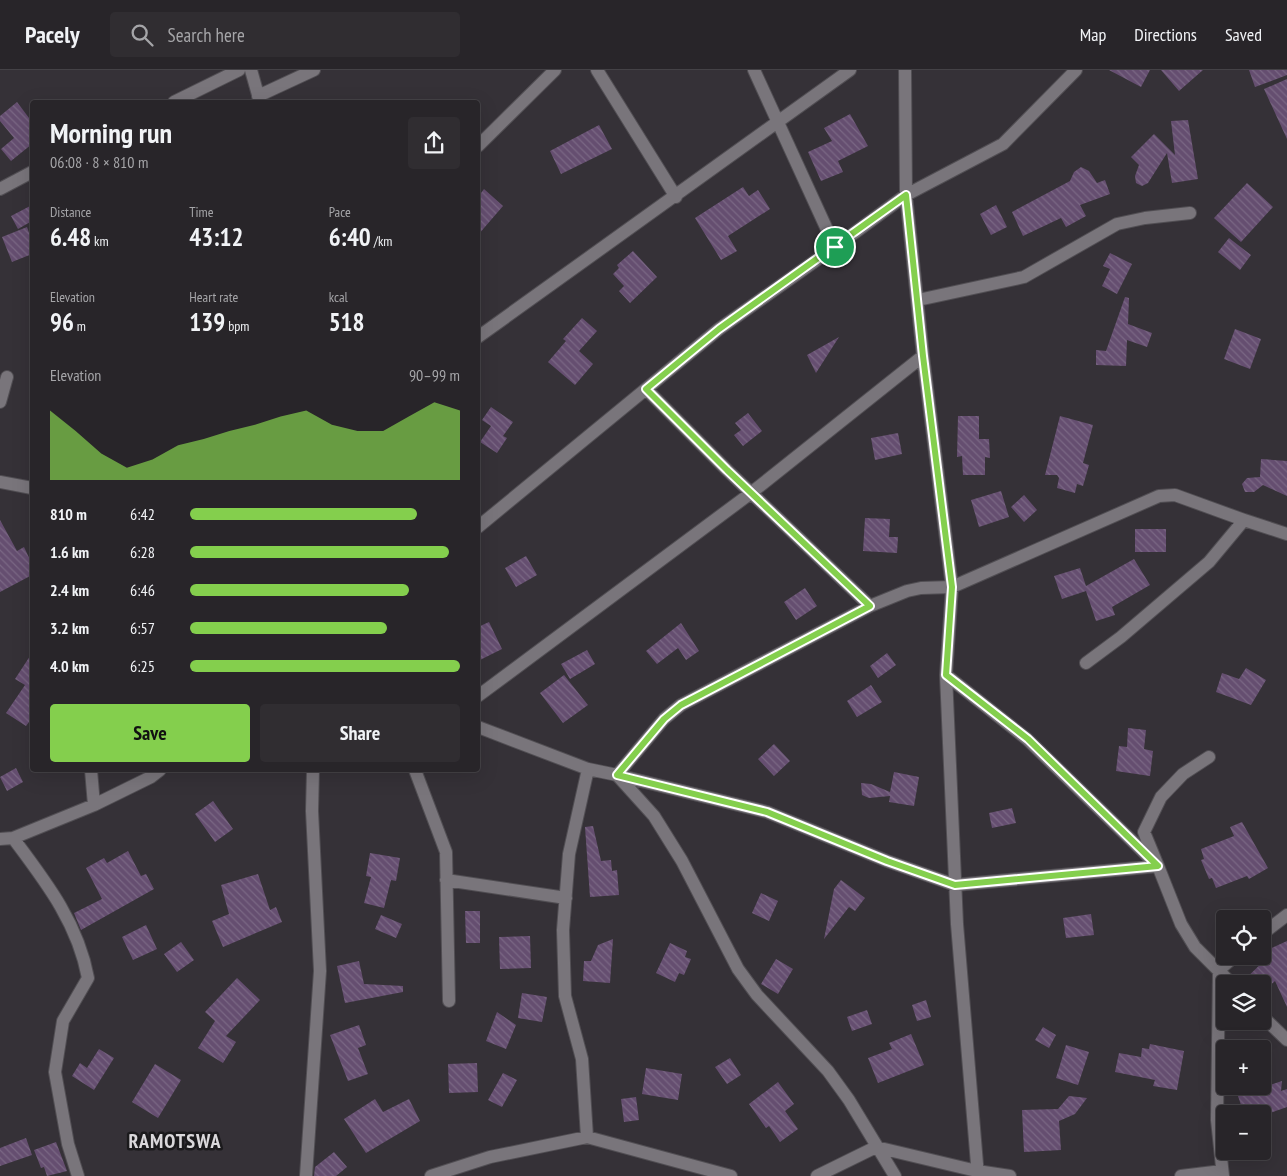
<!DOCTYPE html>
<html lang="en">
<head>
<meta charset="utf-8">
<style>
	:root { --surface:#282529; --page:#302d31; --text:#f1f3f6; --muted:#a5a5a8; --line:#444246; --accent:#84cf4d }
	body { margin:0; font-family:"PT Sans Narrow",sans-serif; background:var(--page); color:var(--text); height:100vh; display:flex; flex-direction:column; font-size:19px; white-space:nowrap }
	* { box-sizing:border-box; margin:0 }
	p { font-size:16px; color:var(--muted) }
	.icon { flex:none; width:28px; height:28px; fill:none; stroke:currentColor; stroke-width:2; stroke-linecap:round; stroke-linejoin:round }
	.map { position:relative; flex:1; overflow:hidden }
	.sheet { position:absolute; left:30px; top:30px; width:450px; height:672px; display:flex; flex-direction:column; background:var(--surface); border-radius:5px; box-shadow:0 5px 20px #0002,0 0 0 1px var(--line) }
	.sheet>* { flex:none }
	.buttons { position:absolute; left:1216px; top:840px; display:grid; gap:10px }
	.buttons a { display:grid; place-items:center; width:55px; height:55px; border-radius:5px; background:var(--surface); box-shadow:0 5px 20px #0002,0 0 0 1px var(--line); font-size:25px }
	.pin { position:absolute; display:grid; place-items:center; width:42px; height:42px; color:#fff; margin:-21px; border:2px solid #fff; border-radius:50%; box-shadow:0 1px 5px #0007 }
	.round { display:grid; place-items:center; flex:none; width:52px; height:52px; border-radius:5px; background:var(--page) }
	.overview { display:flex; align-items:center; justify-content:space-between; height:85px; padding:0 20px }
	h1 { font-size:28px; font-weight:700; line-height:38px }
	.stats { display:grid; grid-template-columns:repeat(3,1fr); gap:8px; height:85px; padding:5px 20px }
	.stats div { display:grid; align-content:center }
	.stats b { font-size:25px; font-weight:700 }
	.stats small { font-size:14px; font-weight:400 }
	.stats p { font-size:14px }
	.chart { height:140px; padding:10px 20px }
	.chart p { display:flex; justify-content:space-between }
	.chart svg { width:100%; height:90px; margin-top:5px; fill:var(--accent); opacity:.7 }
	.action { display:flex; gap:10px; margin-top:auto; padding:10px 20px }
	.action a { flex:1; height:58px; border-radius:5px; background:var(--accent); color:#111; font-size:20px; font-weight:700; line-height:58px; text-align:center }
	.action a+a { background:var(--page); color:var(--text) }
	ul { padding:0 20px; list-style:none; font-size:16px }
	li { display:grid; grid-template-columns:80px 60px 1fr; align-items:center; height:38px }
	li i { height:12px; border-radius:6px; background:var(--accent) }
	header { display:flex; align-items:center; gap:30px; box-sizing:border-box; height:70px; padding:0 25px; background:var(--surface); border-bottom:1px solid var(--line) }
	header strong { font-size:24px }
	nav { display:flex; gap:28px; margin-inline-start:auto; font-size:18px }
	.search { width:350px; height:45px; background:var(--page); display:flex; align-items:center; gap:12px; box-sizing:border-box; padding:0 18px; border-radius:5px; color:var(--muted); font-size:19px }
	.map>svg:first-child { display:block }
	.building { fill:url(#building-back-hatch) }
	.lines { fill:none; stroke-linecap:round; stroke-linejoin:round }
	.minor-casing { stroke:#514e53; stroke-width:14 }
	.minor { stroke:#79757b; stroke-width:12 }
	.route-casing { stroke:#fff; stroke-width:10 }
	.route { stroke:#84cf4d; stroke-width:6 }
	.labels { text-anchor:middle; stroke-width:5; stroke-linejoin:round; paint-order:stroke }
	.district-label { font-size:20px; font-weight:bold; letter-spacing:1px; fill:#dad8db; stroke:#1b1a1c }
</style>
</head>
<body>
<header>
<strong>Pacely</strong>
<div class="search"><svg class="icon" aria-label="search" viewBox="0 0 24 24"><circle cx="10" cy="10" r="6"/><path d="M15 15l6 6"/></svg>Search here</div>
<nav><a>Map</a><a>Directions</a><a>Saved</a></nav>
</header>
<div class="map">
<svg width="1287" height="1106" viewBox="0 0 1287 1106">
	<defs>
		<pattern id="building-back-hatch" width="6" height="6" patternUnits="userSpaceOnUse" patternTransform="scale(1.25)"><rect width="6" height="6" fill="#654e70"/><path d="M-1 5l2 2M0 0l6 6M5-1l2 2" fill="none" stroke="#7a6784"/></pattern>
	</defs>
	<rect width="100%" height="100%" fill="#353137"/>
	<path class="building" d="M1109,0H1150L1141,17Z
		M1161,0H1203L1179,21Z
		M1249,0H1287V5L1255,17Z
		M1287,9V69L1264,19Z
		M17,32L32,52V74L11,91L1,79L14,68L0,51V46Z
		M850,44L868,76L838,91L843,102L821,111L808,82L832,71L824,58Z
		M1188,50L1198,109L1172,113L1167,83L1148,113L1142,116L1136,113L1135,106L1139,95L1131,87L1154,64L1175,85L1171,51Z
		M599,55L612,79L561,104L550,81Z
		M1081,97L1089,101L1097,113L1105,110L1110,124L1080,135L1086,146L1066,157L1061,148L1023,166L1012,142L1070,111L1074,102Z
		M1247,113L1273,137L1241,172L1214,148Z
		M743,117L749,126L758,120L770,139L728,166L737,181L721,190L695,148Z
		M484,119L503,136L478,165V127Z
		M32,135V151L18,159L11,146Z
		M996,135L1007,157L991,165L980,144Z
		M27,157L32,171V184L12,192L2,167Z
		M1229,168L1251,185L1240,200L1218,182Z
		M633,181L657,207L630,233L619,221L624,216L613,204L619,198L617,195Z
		M1110,183L1132,194L1117,224L1102,216L1110,199L1103,196Z
		M1125,227L1129,228L1128,254L1152,263L1147,277L1127,270L1126,296L1096,295V280L1106,281Z
		M582,248L597,261L579,281L593,294L575,315L548,292L566,271L563,269Z
		M1235,259L1261,269L1250,299L1224,289Z
		M839,267L816,303L807,285Z
		M491,337L513,352L503,366L507,368L497,383L480,372L491,356L482,350Z
		M748,343L762,361L743,376L734,365L741,360L735,353Z
		M958,346H979V369H989L990,388L985,387V405H963L962,386L957,387Z
		M1060,346L1093,355L1083,393L1089,395L1083,416L1077,414L1075,423L1057,418L1059,408L1057,405H1045Z
		M898,363L902,384L875,390L871,368Z
		M1261,389L1287,391V426L1263,415L1254,422H1245L1242,414L1247,408L1260,407Z
		M1001,421L1009,447L979,457L971,430Z
		M1024,425L1037,440L1024,452L1011,437Z
		M865,448L890,449L889,467H898L897,483L863,481Z
		M0,450L17,481L24,477L32,494V505L0,522Z
		M1135,459H1166V482H1135Z
		M526,486L537,505L516,517L505,498Z
		M1134,489L1150,515L1112,537L1115,545L1096,551L1086,521L1062,529L1054,506L1080,498L1086,516Z
		M805,518L817,536L796,550L784,532Z
		M489,552L502,579L478,591V557Z
		M681,553L699,581L686,590L678,578L657,594L646,581Z
		M587,580L595,594L570,609L561,594Z
		M32,583V648L26,656L6,643L25,615L15,609Z
		M887,583L896,595L878,608L870,596Z
		M1246,598L1266,610L1251,635L1216,622L1222,603L1239,609Z
		M564,605L588,635L563,653L540,623Z
		M871,615L882,632L857,647L847,631Z
		M1128,658L1146,660L1144,679L1153,681L1150,706L1116,701L1119,676L1127,677Z
		M774,674L790,691L774,706L758,689Z
		M16,698L23,712L7,721L0,707Z
		M894,702L919,707L914,736L889,732L890,726L869,728L862,725L861,713L871,714L890,722Z
		M213,731L233,759L215,772L195,744Z
		M1012,738L1016,753L992,758L989,743Z
		M1242,752L1268,798L1249,809L1247,806L1216,818L1212,808L1209,809L1201,790L1204,789L1201,779L1234,766L1230,757Z
		M593,756L601,791L611,790L612,801L617,800L619,825L590,827L585,757Z
		M128,781L141,806L146,804L154,819L81,860L74,843L102,829L86,798L104,788L107,793Z
		M370,783L400,788L396,811L391,810L384,838L364,833L371,807L366,806Z
		M258,804L270,840L276,837L282,852L223,877L212,851L229,844L221,815Z
		M841,810L865,828L855,841L849,837L824,869L834,819Z
		M761,823L778,831L769,851L752,843Z
		M465,841H480V873H466Z
		M1091,844L1094,865L1066,868L1063,848Z
		M381,845L402,854L396,868L375,859Z
		M146,855L157,879L133,890L122,867Z
		M530,866L531,898L500,899L499,867Z
		M613,869L610,913L583,911L584,891H591L598,875Z
		M1287,871V937L1275,911L1262,923V914H1240L1267,888L1263,882Z
		M181,872L194,890L177,902L164,884Z
		M670,873L687,881L685,887L691,889L684,905L679,903L675,912L656,903Z
		M776,889L793,899L778,924L761,914Z
		M359,891L364,914L403,916V922L345,933L337,896Z
		M237,908L260,930L226,966L236,972L223,993L198,978L215,951L205,942Z
		M522,923L547,927L542,952L518,948Z
		M926,930L931,947L917,951L912,935Z
		M867,940L872,954L852,961L847,947Z
		M497,942L516,955L506,979L486,971Z
		M359,955L366,975L358,978L368,1004L348,1011L330,965Z
		M1043,957L1056,965L1049,978L1035,970Z
		M911,964L924,995L878,1013L868,988L892,979L889,973Z
		M1150,974L1184,981L1177,1020L1153,1016L1155,1010L1115,1002L1119,983L1141,987L1142,978L1149,979Z
		M1066,975L1089,982L1078,1015L1056,1008Z
		M99,979L114,988L94,1020L72,1006L80,993L87,998Z
		M730,988L741,1005L727,1014L715,997Z
		M477,993L478,1022L449,1023L448,994Z
		M155,994L181,1010L158,1048L132,1032Z
		M646,998L682,1004L678,1030L642,1024Z
		M503,1003L517,1010L502,1037L488,1030Z
		M1282,1011L1281,1021L1287,1019V1037L1267,1044H1244L1238,1026Z
		M778,1012L794,1034L785,1041L798,1059L780,1072L769,1056L766,1058L749,1034Z
		M1069,1026L1087,1028L1075,1044L1059,1051L1061,1080L1024,1082L1022,1040L1058,1039Z
		M636,1027L639,1050L624,1052L621,1029Z
		M375,1029L383,1042L409,1029L420,1051L366,1083L344,1049Z
		M26,1068L32,1085L0,1096V1078Z
		M56,1072L67,1101L47,1106L44,1097L41,1098L34,1080Z
		M334,1082L347,1097L336,1106H314L315,1097Z"/>
	<g class="lines">
		<defs>
			<path id="minor" d="M251,0L260,32
				M597,0L676,127
				M754,0L835,177
				M905,0L906,125L923,286L952,517L946,605L957,854L978,1106
				M258,26L314,0
				M174,32L239,0
				M478,76L555,0
				M0,119L32,102
				M918,230L1024,207L1117,154L1145,148L1190,143
				M478,267L850,0
				M646,319L727,400L870,536
				M0,332L7,307
				M0,412L32,418
				M478,457L719,259L835,177L906,125L1003,74L1076,0
				M1086,593L1121,567L1209,492L1244,450L1287,464
				M946,605L1027,669L1158,796L1181,854L1195,877L1232,914
				M478,626L751,423L923,286
				M478,657L588,699L617,705L654,746L682,791L738,899L757,925L828,1001L849,1030L895,1106
				M1209,687L1183,704L1161,727L1144,762L1158,796L955,815L887,791L767,742L617,705L664,649L681,635L870,536L907,521L921,518L952,517L1159,426L1175,425L1244,450
				M91,700L94,735
				M415,700L446,782L449,931
				M13,768C46,812 78,853 88,908L63,951L55,1002L68,1074L78,1106
				M0,769L13,768L94,735L151,707L160,700
				M446,810L566,828
				M1262,864L1287,845
				M1262,946L1287,970
				M587,1067L582,989L565,926L563,860L569,784L588,699
				M306,1106L320,901L312,741L313,700
				M431,1106L490,1087L587,1067L731,1106
				M817,1106L876,1077L977,1101L1010,1106
				M1181,1106L1222,1101
				M1223,1106L1217,1050L1219,900L1235,886"/>
		</defs>
		<use href="#minor" class="minor-casing"/>
		<use href="#minor" class="minor"/>
	</g>
	<g class="lines">
		<defs>
			<path id="route" d="M906,125L923,286L952,517L946,605L1028,669L1158,796L955,815L887,791L767,742L617,705L664,649L681,635L870,536L727,400L646,319L719,259Z"/>
		</defs>
		<use href="#route" class="route-casing"/>
		<use href="#route" class="route"/>
	</g>
	<g class="labels">
		<g class="district-label">
			<text x="175" y="1078">RAMOTSWA</text>
		</g>
	</g>
</svg>
<div class="buttons">
<a><svg class="icon" aria-label="locate" viewBox="0 0 24 24"><circle cx="12" cy="12" r="6"/><path d="M12 2v4M12 18v4M2 12h4M18 12h4"/></svg></a>
<a><svg class="icon" aria-label="layers" viewBox="0 0 24 24"><path d="M12 4l9 5-9 5-9-5zM3 14l9 5 9-5"/></svg></a>
<a>+</a>
<a>−</a>
</div>
<div class="pin" style="left:835px;top:177px;background:#1e9e55"><svg class="icon" aria-label="arrive" viewBox="0 0 24 24"><path d="M6 21V4h12l-3 4 3 4H6"/></svg></div>
<section class="sheet">
<div class="overview"><div><h1>Morning run</h1><p>06:08 · 8 × 810 m</p></div><a class="round"><svg class="icon" aria-label="share" viewBox="0 0 24 24"><path d="M12 15V3M7 8l5-5 5 5M5 13v7h14v-7"/></svg></a></div>
<div class="stats">
<div><p>Distance</p><b>6.48<small> km</small></b></div>
<div><p>Time</p><b>43:12</b></div>
<div><p>Pace</p><b>6:40<small> /km</small></b></div>
</div>
<div class="stats">
<div><p>Elevation</p><b>96<small> m</small></b></div>
<div><p>Heart rate</p><b>139<small> bpm</small></b></div>
<div><p>kcal</p><b>518</b></div>
</div>
<div class="chart"><p><span>Elevation</span>90–99 m</p>
<svg viewBox="0 0 160 44" preserveAspectRatio="none"><path d="M0 44V10L10 20L20 31L30 38L40 34L50 27L60 24L70 20L80 17L90 13L100 10L110 17L120 20L130 20L140 13L150 6L160 10V44z"/></svg>
</div>
<ul>
<li><b>810 m</b>6:42<i style="width:84%"></i></li>
<li><b>1.6 km</b>6:28<i style="width:96%"></i></li>
<li><b>2.4 km</b>6:46<i style="width:81%"></i></li>
<li><b>3.2 km</b>6:57<i style="width:73%"></i></li>
<li><b>4.0 km</b>6:25<i style="width:100%"></i></li>
</ul>
<div class="action"><a>Save</a><a>Share</a></div>
</section>
</div>
</body>
</html>
